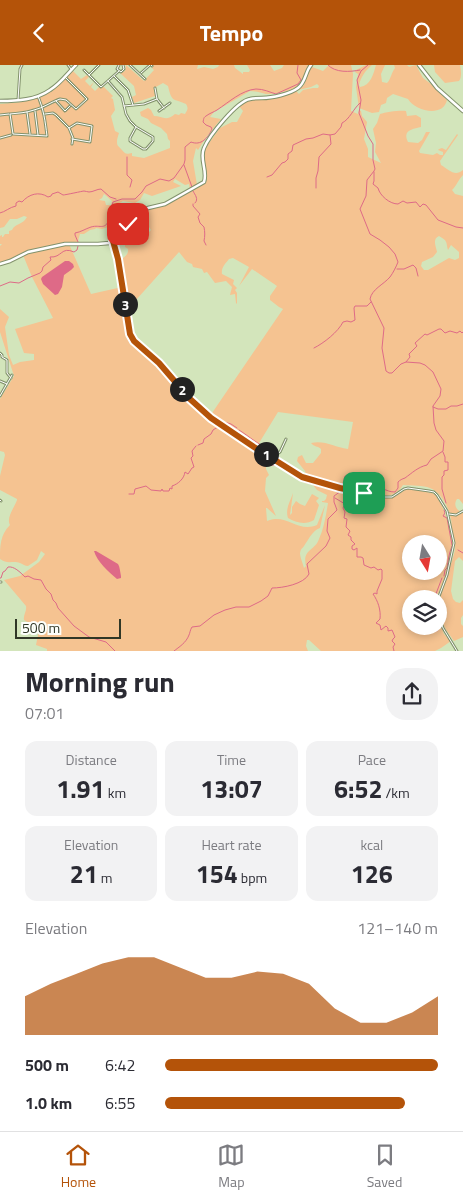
<!DOCTYPE html>
<html lang="en">
<head>
<meta charset="utf-8">
<style>
	:root { --surface:#fff; --page:#f2f2f3; --text:#2b2b33; --muted:#7c7c81; --line:#e1e1e2; --accent:#b45309 }
	body { margin:0; font-family:"Titillium Web",sans-serif; background:var(--page); color:var(--text); height:100vh; display:flex; flex-direction:column; font-size:19px; white-space:nowrap }
	* { box-sizing:border-box; margin:0 }
	p { font-size:16px; color:var(--muted) }
	.icon { flex:none; width:28px; height:28px; fill:none; stroke:currentColor; stroke-width:2; stroke-linecap:round; stroke-linejoin:round }
	.map { position:relative; height:586px; overflow:hidden }
	.drawer { display:flex; flex-direction:column; background:var(--surface); flex:1 }
	.drawer>* { flex:none }
	.needle { width:32px; rotate:169deg }
	.controls { position:absolute; left:402px; top:470px; display:grid; gap:10px }
	.controls a { display:grid; place-items:center; width:45px; height:45px; border-radius:50%; background:var(--surface); box-shadow:0 2px 8px #0003; font-size:25px }
	.scale { position:absolute; left:15px; bottom:12px; width:106px; box-sizing:border-box; padding-left:5px; border:2px solid #303726; border-top:0; font-size:14px; line-height:18px; white-space:nowrap; color:#303726; -webkit-text-stroke:4px #fdfffb; paint-order:stroke }
	.pin { position:absolute; display:grid; place-items:center; width:42px; height:42px; color:#fff; margin:-21px; border-radius:10px; box-shadow:0 2px 8px #0006 }
	.km { position:absolute; width:25px; height:25px; margin:-12px; border-radius:50%; background:#222; color:#fff; font-size:14px; line-height:25px; text-align:center }
	.round { display:grid; place-items:center; flex:none; width:52px; height:52px; border-radius:20px; background:var(--page) }
	.headline { display:flex; align-items:center; justify-content:space-between; height:85px; padding:0 25px }
	h1 { font-size:28px; font-weight:700; line-height:38px }
	.metrics { display:grid; grid-template-columns:repeat(3,1fr); gap:8px; height:85px; padding:5px 25px }
	.metrics div { display:grid; align-content:center; border-radius:12px; background:var(--page); text-align:center }
	.metrics b { font-size:25px; font-weight:700 }
	.metrics small { font-size:14px; font-weight:400 }
	.metrics p { font-size:14px }
	.chart { height:140px; padding:10px 25px }
	.chart p { display:flex; justify-content:space-between }
	.chart svg { width:100%; height:90px; margin-top:5px; fill:var(--accent); opacity:.7 }
	ul { padding:0 25px; list-style:none; font-size:16px }
	li { display:grid; grid-template-columns:80px 60px 1fr; align-items:center; height:38px }
	li i { height:12px; border-radius:6px; background:var(--accent) }
	header { display:flex; justify-content:space-between; align-items:center; height:65px; padding:0 25px; background:var(--accent); color:#fff; font-size:22px; font-weight:700 }
	.dock { display:flex; justify-content:space-around; align-items:center; height:70px; border-top:1px solid var(--line); background:var(--surface); font-size:14px; color:var(--muted) }
	.dock a { display:grid; justify-items:center; gap:2px }
	.dock .current { color:var(--accent) }
	.map>svg:first-child { display:block }
	.green { fill:#f5c391; fill-rule:evenodd }
	.water { fill:#de6a87 }
	.lines { fill:none; stroke-linecap:round; stroke-linejoin:round }
	.stream { stroke:#de6a87; stroke-width:1 }
	.minor-casing { stroke:#82926c; stroke-width:3 }
	.tertiary-casing { stroke:#82926c; stroke-width:4.5 }
	.minor { stroke:#fff; stroke-width:1 }
	.tertiary { stroke:#fff; stroke-width:2.5 }
	.route-casing { stroke:#fff; stroke-width:10 }
	.route { stroke:#b45309; stroke-width:6 }
</style>
</head>
<body>
<header><svg class="icon" aria-label="back" viewBox="0 0 24 24"><path d="M15 5l-7 7 7 7"/></svg>Tempo<svg class="icon" aria-label="search" viewBox="0 0 24 24"><circle cx="10" cy="10" r="6"/><path d="M15 15l6 6"/></svg></header>
<div class="map">
<svg width="463" height="586" viewBox="0 0 463 586">
	<rect width="100%" height="100%" fill="#d3e5bb"/>
	<path class="green" d="M126,0L144,16L154,5L152,3L154,0H198L197,4L204,2L213,4L218,2L219,0H234L235,3L243,9V7H249L250,5L247,0H270L274,6L282,3L284,0H310C307,7 304,16 298,21C290,27 276,29 266,29C261,28 256,26 250,26L214,47L210,52L221,54L207,71L198,85L196,83L193,96L197,120L190,125L189,119L185,120L175,114L173,117L181,121L152,131L144,128L140,135L135,138L123,136L114,141L111,140L112,136L104,129L102,133L99,135L105,136L106,140H110L111,142H113V150L115,153L116,150H117L116,157H113L111,161L102,164L96,163L95,164L90,165L84,169H80L78,176L80,178H64L33,185L0,198V181L2,179H0V171L2,170V172H3L5,169H9V166L12,165C15,158 23,160 27,152L24,151L17,154H10L4,162L0,163V39C16,38 37,36 50,27C58,21 65,13 73,6L81,14L87,10L89,12L85,16L90,21L94,17L91,22L95,26L99,22H104L113,31L111,33L113,34L115,45L111,51L115,66L119,68C118,71 117,74 117,76C117,82 118,80 121,84C125,88 125,90 132,88V91L144,93L170,83V76L168,74L167,69L161,63L151,58L148,54L141,51L140,47L148,43L151,45L154,51C162,51 166,57 175,49L179,50L181,48L185,49C187,45 189,44 186,39C173,33 172,38 168,21L163,18L154,23L155,31L134,38L132,32L136,30L134,21L120,8L125,6Z
		M329,0H351L353,9L351,46L358,49L359,45L361,46L362,51L367,57L364,74L368,84V92L381,98L375,87L376,78L373,64L377,58L380,49C386,47 400,45 406,46L407,51L416,50L421,53V62C413,64 402,65 408,77L418,78L422,75L426,67H430L419,86L420,88L433,90L437,88L440,90H443V87L438,85L439,84L442,83L446,85L457,69L458,70L440,96L441,100C449,105 455,112 463,105V110C458,115 457,120 452,125L455,129L463,131V439L459,434H457C454,438 455,444 460,446L463,445V496L459,492L455,496L451,526L453,534L456,537L460,538L463,535V550L461,553V559L463,561V572L454,576C447,566 440,558 439,545C437,529 450,506 454,489C457,479 452,472 451,463C451,460 452,457 451,455C449,443 442,428 430,423C423,420 412,421 403,420C399,427 393,431 384,431C375,432 366,427 357,425C340,421 324,418 307,412L305,406L297,396L298,392L302,390L306,398H313L321,388V384C318,381 314,382 311,378C325,375 334,382 348,384L353,357L278,347L256,383L210,351L283,244L279,242L270,235V231L277,221L252,204L239,221L249,202L233,193L229,194C225,199 221,203 222,209L234,215L233,219L237,223L235,225L237,228V239L236,238L235,229L230,230L232,222L226,216L215,218L207,207L204,208L202,204L193,202L192,199L187,197L179,187L127,245L119,196C123,193 129,190 128,184L125,182V177L135,172L142,160L143,162L140,170L142,172L145,171L151,165C148,159 142,156 138,151L148,144L165,141L205,118L207,115L204,94V85L220,63L232,57H237L243,46L239,41C250,33 251,36 263,34C274,32 285,28 296,26L299,29L303,25L313,23H318L319,21L317,19L311,22L298,25L304,20L309,5L312,2L323,6ZM439,171C448,176 446,177 448,185L451,180L459,187V193L455,195L449,193L428,205H424L421,201L422,197L433,192L437,187C436,181 432,174 439,171Z
		M366,0H372C365,6 361,12 359,20L360,22C371,20 373,10 376,0H385L381,9L382,17L387,18C391,14 391,8 395,3L394,0H407L409,2L416,0L423,13L431,19L447,35C443,53 415,46 408,34L393,29L387,33L386,38L381,40L379,47L372,48L359,43L356,22L358,9L355,7L356,5Z
		M434,0H460C461,5 462,12 459,16L445,18L435,7Z
		M69,179L91,229L122,222L130,270L133,276L167,309L189,334L208,352L266,391V404L269,410L266,413L265,426L276,451L267,443H266L267,456C270,455 272,454 275,454C290,453 300,467 317,460L325,440L320,463C312,466 309,474 304,481C302,484 301,483 300,488C300,492 303,499 304,503L306,501C302,484 315,486 319,474C324,463 326,450 328,438L322,437V436H324L326,434L327,430L317,425L313,420L305,418L303,416L302,412L374,433L394,432L406,424H411L432,428L437,431L440,436L448,456L453,478L447,508L436,534H411V561H439V555L444,569L451,576L441,583L435,586H321L309,575H307L306,581L308,586H47V584L36,580L39,565L36,562L24,555C23,550 27,546 26,541L4,515L20,511L39,497L45,489L41,486L37,495L28,501C25,501 23,499 20,498C13,495 8,500 0,494C0,481 0,470 10,460C6,453 14,443 17,435V434L0,425V411L5,390L4,387L0,386V334L14,311L0,267V244L9,252L5,262L9,290L13,300L20,297L34,295V289L24,288L15,264L53,253L32,212L23,190ZM411,479H439V506H411Z
		M293,428L290,450L292,448V442L296,436L300,439L305,441L312,429L319,433L316,436L319,440L314,455C306,460 296,458 288,453C285,444 290,437 293,428Z"/>
	<path class="water" d="M65,196H69L73,199L74,202L71,205L64,210L62,222L58,229L55,230L43,219L41,214L42,212Z
		M94,486H96L118,499C120,502 120,507 121,511V513L117,514C109,507 97,497 94,486Z"/>
	<g class="lines">
		<path class="stream" d="M328,0C335,8 350,7 360,5
			M127,92V110L132,115L130,122
			M184,100L192,122
			M374,107V116L373,119L378,123C380,131 390,139 398,139L403,136L407,138L416,137L420,142L423,139L426,140L438,155L456,162L463,163
			M267,112L272,110L282,98L285,97L288,94V89L292,86L293,80L306,74L313,73L323,69L330,70L335,69L341,62L342,58C350,54 353,44 360,38
			M316,123V113L318,106L319,92L331,79L330,70
			M193,126C195,130 199,134 195,138
			M193,139V141L200,149L198,152L200,158L204,162C205,167 205,171 204,176L206,180
			M0,148C5,147 10,142 16,141V138L19,136L22,137C29,129 39,126 48,132L51,131L52,129L58,127L63,130C65,130 83,126 84,126C86,126 87,127 89,127C93,127 97,124 101,124L110,132L116,134
			M78,177L75,170V168C81,167 85,164 91,162C101,159 105,167 111,151L110,146L113,137L122,134H135L142,127L146,121L160,114L169,116L174,113L184,99L185,95V82L191,77C201,81 208,73 212,64L211,62L206,60L203,57C204,54 203,53 206,51C210,48 214,47 217,45C229,37 242,25 256,24C264,24 269,27 276,29L298,19L301,15L297,8L298,0
			M397,204H404L413,200L416,203L418,211
			M0,221L10,217L19,218L28,213L40,208L42,206L43,202L51,195L50,192C62,193 61,181 74,187L77,185L78,181
			M314,283C324,278 338,267 343,257L347,256L351,257L355,255L354,243L355,241H367L371,237
			M406,297L410,292L409,289L417,281L415,278L425,269L427,270L439,264H441L445,268L450,266L457,268L460,266L462,268L463,267
			M433,342L438,344H446L451,341H457L463,339
			M222,359L224,357L231,359L237,363
			M239,365C250,372 258,380 270,384L272,388L270,390
			M198,380L203,378L204,374L211,369L213,365L221,360
			M443,387L445,392V397H448V405L444,406V410L442,412V424L446,438
			M269,393L270,400H277L280,401
			M281,402L289,408
			M292,409H296L300,412
			M302,413L311,416L312,419L316,417L322,420L341,424
			M129,429H134L135,424L146,421L151,425L161,426L162,424L163,426H169L170,423L172,424V421C178,419 184,414 185,407L188,409L192,403L194,402L191,393L193,391L192,386L196,381
			M335,433L345,439L343,443L345,447L344,453L347,454L346,462L350,466L348,470L351,472V475L355,479L352,481V484L354,485L357,483V492H361L363,493L364,500L371,503L374,502L378,505L381,504L382,505V514L377,526V529L375,528L373,529C378,536 381,545 380,554L376,558L380,560L381,565L386,561L388,563V566L392,565L395,572L393,574L392,576L395,579L393,582L394,586
			M444,445L445,448L443,451L447,453L452,480
			M458,485L463,488
			M444,511L445,505L447,503C448,496 449,488 452,481
			M0,513H1L3,507L5,506L8,502C14,501 20,507 25,512L28,511L34,514L41,515L46,524L51,529L53,535L56,538L58,543L74,561L89,572L106,577L115,586
			M434,534L442,513
			M437,566L438,561
			M174,586C179,582 186,578 189,570C190,568 190,565 192,562L200,561L214,550L225,545L236,542H249L261,536L268,531L272,523C283,523 304,519 309,509L307,499L326,481L330,473L327,466L328,454L337,445L334,437V431L341,426L345,411C350,412 354,414 359,417C363,419 367,419 372,419C380,421 386,427 395,427L398,423V417C400,415 402,414 405,413C412,408 418,402 427,400L431,394L443,386L444,376L436,365L434,358L433,341L440,331L441,324L433,307L425,300L420,298L406,297L401,299L392,308H389L386,306L382,283L384,263L370,234C372,224 383,220 390,212C393,208 396,202 398,197L395,189L389,182L380,175L370,169L360,144L366,131L367,115L374,106L375,104L373,95V79L368,71L359,48L361,35L357,15L361,6L368,0"/>
		<defs>
			<path id="minor" d="M68,0L71,4
				M119,0L117,4L121,7L124,4L123,0
				M130,0L145,14
				M151,0L152,1
				M84,5L101,22L119,6
				M141,8L150,0
				M89,10L99,0
				M114,11L128,25L133,40
				M108,16L122,32L126,49L130,56L136,62L153,72V76L146,84H143L130,76V73L136,62
				M155,23L157,34L164,43
				M38,31C44,46 45,55 47,71L13,69L10,49C18,48 26,48 34,45C43,43 51,37 60,34L66,35L76,44L87,34L66,13
				M18,35L20,4L22,0
				M56,36L65,46L70,41
				M124,41L144,39L157,34
				M35,46L38,70
				M159,46L170,38
				M27,47L30,69
				M45,49L53,48L56,50L69,63L73,73L72,79
				M0,50L9,49
				M69,63L77,58L92,61L90,77L72,74
				M0,73L11,70
				M113,177L118,194L132,273L159,298L190,334L211,353L281,399L305,413L376,432H392L404,424L408,423L429,426L434,427L437,430L447,446L454,478L447,510L438,534
				M0,288L2,290V292L7,295V308L11,313
				M0,316L7,319
				M0,331L12,310
				M272,393L280,387L286,374
				M0,435L1,436
				M449,449L456,450L463,446
				M0,517H1
				M439,552L443,563L457,586"/>
			<path id="tertiary" d="M419,0L437,23L463,46
				M0,36C17,36 36,35 50,25C60,19 68,8 76,0
				M0,199L10,196L28,187L65,179H98L109,178L140,147L148,143L165,139L204,117C208,106 199,94 204,83C209,71 237,36 250,34C254,33 258,33 262,33C272,33 290,29 298,23C306,17 305,7 311,0"/>
		</defs>
		<use href="#minor" class="minor-casing"/>
		<use href="#tertiary" class="tertiary-casing"/>
		<use href="#minor" class="minor"/>
		<use href="#tertiary" class="tertiary"/>
	</g>
	<g class="lines">
		<defs>
			<path id="route" d="M128,159L113,176L118,194L130,269L134,276L159,298L190,334L211,353L254,382L302,412L340,423L364,428"/>
		</defs>
		<use href="#route" class="route-casing"/>
		<use href="#route" class="route"/>
	</g>
</svg>
<div class="controls">
<a><svg class="needle" viewBox="-14 -14 28 28"><path d="M0-13l5 13h-10z" fill="#e53935"/><path d="M0 13l5-13h-10z" fill="#7c7c81"/></svg></a>
<a><svg class="icon" aria-label="layers" viewBox="0 0 24 24"><path d="M12 4l9 5-9 5-9-5zM3 14l9 5 9-5"/></svg></a>
</div>
<div class="scale">500 m</div>
<div class="pin" style="left:364px;top:428px;background:#1e9e55"><svg class="icon" aria-label="arrive" viewBox="0 0 24 24"><path d="M6 21V4h12l-3 4 3 4H6"/></svg></div>
<div class="pin" style="left:128px;top:159px;background:#d93025"><svg class="icon" aria-label="check" viewBox="0 0 24 24"><path d="M5 12l5 5 9-10"/></svg></div>
<b class="km" style="left:266px;top:389px">1</b>
<b class="km" style="left:182px;top:324px">2</b>
<b class="km" style="left:125px;top:239px">3</b>
</div>
<section class="drawer">
<div class="headline"><div><h1>Morning run</h1><p>07:01</p></div><a class="round"><svg class="icon" aria-label="share" viewBox="0 0 24 24"><path d="M12 15V3M7 8l5-5 5 5M5 13v7h14v-7"/></svg></a></div>
<div class="metrics">
<div><p>Distance</p><b>1.91<small> km</small></b></div>
<div><p>Time</p><b>13:07</b></div>
<div><p>Pace</p><b>6:52<small> /km</small></b></div>
</div>
<div class="metrics">
<div><p>Elevation</p><b>21<small> m</small></b></div>
<div><p>Heart rate</p><b>154<small> bpm</small></b></div>
<div><p>kcal</p><b>126</b></div>
</div>
<div class="chart"><p><span>Elevation</span>121–140 m</p>
<svg viewBox="0 0 160 44" preserveAspectRatio="none"><path d="M0 44V25L10 19L20 14L30 9L40 6L50 6L60 11L70 16L80 16L90 13L100 14L110 19L120 31L130 38L140 38L150 33L160 25V44z"/></svg>
</div>
<ul>
<li><b>500 m</b>6:42<i style="width:100%"></i></li>
<li><b>1.0 km</b>6:55<i style="width:88%"></i></li>
</ul>
</section>
<nav class="dock">
<a class="current"><svg class="icon" aria-label="home" viewBox="0 0 24 24"><path d="M3 11l9-7 9 7M6 9v11h12V9"/></svg>Home</a>
<a><svg class="icon" aria-label="map" viewBox="0 0 24 24"><path d="M3 6l6-2 6 2 6-2v14l-6 2-6-2-6 2zM9 4v14M15 6v14"/></svg>Map</a>
<a><svg class="icon" aria-label="saved" viewBox="0 0 24 24"><path d="M7 4h10v16l-5-4-5 4z"/></svg>Saved</a>
</nav>
</body>
</html>
